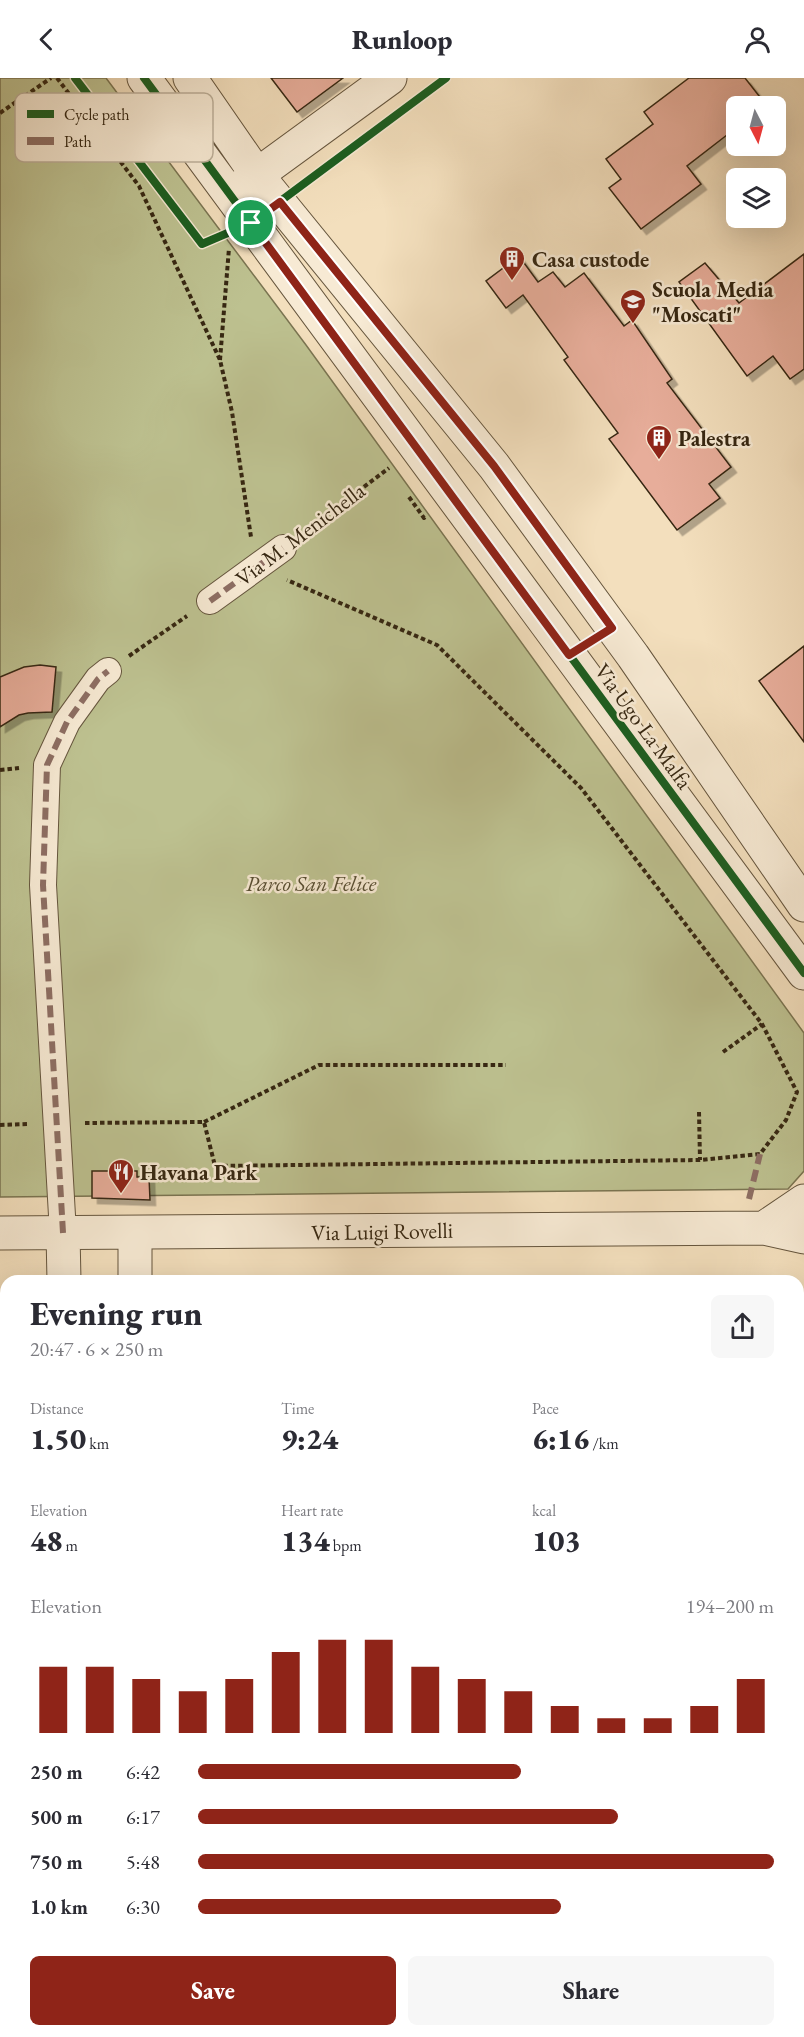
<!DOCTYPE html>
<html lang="en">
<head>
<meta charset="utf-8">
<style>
	:root { --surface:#fff; --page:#f7f7f7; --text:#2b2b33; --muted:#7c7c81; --accent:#8f2418 }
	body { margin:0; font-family:"EB Garamond",serif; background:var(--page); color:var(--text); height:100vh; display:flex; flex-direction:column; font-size:22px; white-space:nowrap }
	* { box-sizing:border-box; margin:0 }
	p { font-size:20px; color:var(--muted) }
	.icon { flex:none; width:33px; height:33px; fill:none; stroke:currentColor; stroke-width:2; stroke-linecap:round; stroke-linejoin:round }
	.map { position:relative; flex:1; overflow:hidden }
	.details { position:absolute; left:0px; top:1197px; width:804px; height:762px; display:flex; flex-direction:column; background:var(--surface); border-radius:18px 18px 0 0; box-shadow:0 6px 24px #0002 }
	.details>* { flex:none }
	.needle { width:39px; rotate:174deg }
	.buttons { position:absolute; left:726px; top:18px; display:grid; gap:12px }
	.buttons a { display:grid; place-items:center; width:60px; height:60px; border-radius:9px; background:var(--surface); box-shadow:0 6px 24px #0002; font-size:30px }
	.pin { position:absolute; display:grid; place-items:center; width:51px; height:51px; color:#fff; margin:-26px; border:3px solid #fff; border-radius:50%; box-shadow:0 2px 6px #0007 }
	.round { display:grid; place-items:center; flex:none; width:63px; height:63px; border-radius:9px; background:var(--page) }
	.headline { display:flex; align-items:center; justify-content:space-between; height:102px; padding:0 30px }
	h1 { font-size:33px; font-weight:800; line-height:45px }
	.stats { display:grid; grid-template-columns:repeat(3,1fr); gap:9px; height:102px; padding:6px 30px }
	.stats div { display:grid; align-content:center }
	.stats b { font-size:30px; font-weight:800 }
	.stats small { font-size:16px; font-weight:400 }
	.stats p { font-size:16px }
	.chart { height:168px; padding:12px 30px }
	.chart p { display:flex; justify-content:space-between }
	.chart svg { width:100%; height:108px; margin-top:6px; stroke:var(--accent); stroke-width:6 }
	.action { display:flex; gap:12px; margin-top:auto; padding:12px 30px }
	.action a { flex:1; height:69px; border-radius:9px; background:var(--accent); color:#fff; font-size:24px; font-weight:800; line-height:69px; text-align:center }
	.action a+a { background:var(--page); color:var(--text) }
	ul { padding:0 30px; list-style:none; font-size:20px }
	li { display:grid; grid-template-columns:96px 72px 1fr; align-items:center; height:45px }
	li i { height:15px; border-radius:8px; background:var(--accent) }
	header { display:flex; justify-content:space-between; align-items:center; height:78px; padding:0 30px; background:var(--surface); font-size:27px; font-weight:800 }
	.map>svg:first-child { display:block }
	.green { fill:#bdc190; stroke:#7a7451; stroke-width:1.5 }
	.building { fill:#e7ad9a; stroke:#362712; stroke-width:1.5; filter:url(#shadow) }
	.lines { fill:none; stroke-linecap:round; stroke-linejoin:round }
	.pedestrian-casing { stroke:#65553d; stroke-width:28 }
	.minor-casing { stroke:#65553d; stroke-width:35 }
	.tertiary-casing { stroke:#65553d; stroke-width:35 }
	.path { stroke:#362712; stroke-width:4; stroke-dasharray:4.5 3; stroke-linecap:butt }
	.pedestrian { stroke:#f7ead4; stroke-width:26 }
	.minor { stroke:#f7ead4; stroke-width:33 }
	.tertiary { stroke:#f7ead4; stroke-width:33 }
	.quiet { stroke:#8d6e63; stroke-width:6; stroke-dasharray:12 6; stroke-linecap:butt }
	.cycleway-casing { stroke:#f7ead4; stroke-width:11 }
	.cycleway { stroke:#1b5e20; stroke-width:8 }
	.route-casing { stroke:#fff; stroke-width:12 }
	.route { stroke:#8f2418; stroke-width:8 }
	.labels { text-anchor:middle; stroke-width:5; stroke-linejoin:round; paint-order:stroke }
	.poi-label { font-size:22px; font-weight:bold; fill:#362712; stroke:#f7ead4; text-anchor:start }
	.street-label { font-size:22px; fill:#362712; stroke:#f7ead4 }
	.park-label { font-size:22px; font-style:italic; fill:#584e32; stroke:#f7ead4 }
	.key { fill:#f7ead4; stroke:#bdb09a; stroke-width:1.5 }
	.key-label { font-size:16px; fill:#362712 }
</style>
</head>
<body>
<header><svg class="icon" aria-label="back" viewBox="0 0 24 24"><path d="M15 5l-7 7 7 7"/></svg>Runloop<svg class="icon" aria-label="person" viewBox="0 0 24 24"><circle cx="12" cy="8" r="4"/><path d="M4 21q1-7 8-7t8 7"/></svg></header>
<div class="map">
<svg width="804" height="1959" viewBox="0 0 804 1959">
	<defs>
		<filter id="shadow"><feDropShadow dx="5.5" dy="5.5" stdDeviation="0" flood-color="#0004"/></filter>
	</defs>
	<rect width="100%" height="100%" fill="#f3dfbd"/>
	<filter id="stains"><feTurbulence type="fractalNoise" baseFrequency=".00333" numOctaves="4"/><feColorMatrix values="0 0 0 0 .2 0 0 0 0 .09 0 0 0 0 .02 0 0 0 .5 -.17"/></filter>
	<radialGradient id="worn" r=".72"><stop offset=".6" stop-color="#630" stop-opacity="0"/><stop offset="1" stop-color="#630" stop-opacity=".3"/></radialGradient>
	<path class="green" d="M0,0H106L306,267L804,955V1093L788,1111L0,1119Z"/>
	<path class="building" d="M271,0H343L297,34Z
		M689,0H745L767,28H736V50L687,88L701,106L641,151L609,110L621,101L606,81L653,46L644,34Z
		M804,176V291L790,301L773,278L747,298L679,204L705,185L739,225Z
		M519,178L538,204L553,194L565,209L584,195L624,248L632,242L672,301L667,305L731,389L709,406L720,420L677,452L609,361L618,355L564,282L568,279L523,217L506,230L486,203Z
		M804,568V664L759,603Z
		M40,587L56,589L52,634L28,635L19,637L0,649V599L24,589Z
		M92,1093H137V1099H149L150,1122L92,1120Z"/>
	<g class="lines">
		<defs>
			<path id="pedestrian" d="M210,523L283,470
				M63,1155L43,807L47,687L67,644L98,601L108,593"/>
			<path id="minor" d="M144,0L804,895
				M190,0L257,97L494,388L633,578L804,827
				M239,110L390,0
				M804,1123L764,1150L804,1159
				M0,1155L764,1150
				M63,1155L64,1203
				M135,1203V1156"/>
			<path id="tertiary" d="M801,1959L804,1719"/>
		</defs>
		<use href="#pedestrian" class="pedestrian-casing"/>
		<use href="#minor" class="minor-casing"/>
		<use href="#tertiary" class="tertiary-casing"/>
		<path class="path" d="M57,0L139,108L220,282L232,334L251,459
			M0,35L51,0
			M220,282L229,170
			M409,419L424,440L426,438
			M304,454L389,390
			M129,578L187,538
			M0,692L19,690
			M723,974L762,946
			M699,1034L700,1082
			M204,1044L319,987H506
			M85,1045L204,1044L215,1088L700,1082L760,1076L786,1042L797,1014L762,946L581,710L437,567L287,502
			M0,1047L29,1046"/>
		<use href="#pedestrian" class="pedestrian"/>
		<use href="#minor" class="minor"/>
		<use href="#tertiary" class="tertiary"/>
		<path class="quiet" d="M210,523L283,470
			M749,1121L760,1076
			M63,1155L43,807L47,687L67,644L98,601L108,593"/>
		<defs>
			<path id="cycleway" d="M75,0L202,166L251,145L446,0
				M144,0L804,895"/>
		</defs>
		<use href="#cycleway" class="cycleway-casing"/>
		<use href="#cycleway" class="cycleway"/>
	</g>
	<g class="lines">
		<defs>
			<path id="route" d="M280,124L494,388L612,550L569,577L251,145Z"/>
		</defs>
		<use href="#route" class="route-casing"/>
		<use href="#route" class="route"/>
	</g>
	<defs>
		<symbol id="building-pin" viewBox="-11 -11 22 30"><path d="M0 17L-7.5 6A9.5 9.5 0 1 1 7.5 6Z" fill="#8f2418" stroke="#f7ead4"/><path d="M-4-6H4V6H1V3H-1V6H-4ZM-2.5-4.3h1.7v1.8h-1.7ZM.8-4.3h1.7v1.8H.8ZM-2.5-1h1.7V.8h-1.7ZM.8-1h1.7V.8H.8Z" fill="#fff"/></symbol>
		<symbol id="school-pin" viewBox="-11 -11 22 30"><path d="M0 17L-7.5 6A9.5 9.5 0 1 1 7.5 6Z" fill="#8f2418" stroke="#f7ead4"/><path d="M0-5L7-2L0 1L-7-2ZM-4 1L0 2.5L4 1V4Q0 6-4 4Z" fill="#fff"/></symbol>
		<symbol id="restaurant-pin" viewBox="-11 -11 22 30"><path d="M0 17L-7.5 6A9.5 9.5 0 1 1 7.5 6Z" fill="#8f2418" stroke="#f7ead4"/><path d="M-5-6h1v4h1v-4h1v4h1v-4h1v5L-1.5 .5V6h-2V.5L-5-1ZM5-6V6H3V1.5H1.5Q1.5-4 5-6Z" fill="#fff"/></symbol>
	</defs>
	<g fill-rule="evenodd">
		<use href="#building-pin" x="497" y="166" width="30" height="40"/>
		<use href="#school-pin" x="618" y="209" width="30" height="40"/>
		<use href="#building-pin" x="644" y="345" width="30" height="40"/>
		<use href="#restaurant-pin" x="106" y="1079" width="30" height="40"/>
	</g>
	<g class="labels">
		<g class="poi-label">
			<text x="532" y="189">Casa custode</text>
			<text x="652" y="219">Scuola Media<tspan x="652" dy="25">"Moscati"</tspan></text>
			<text x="678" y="368">Palestra</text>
			<text x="140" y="1102">Havana Park</text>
		</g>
		<g class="street-label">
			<text transform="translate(300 456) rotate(-37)" y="8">Via M. Menichella</text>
			<text transform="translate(644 648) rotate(54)" y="8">Via Ugo La Malfa</text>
			<text transform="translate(382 1153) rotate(-1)" y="8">Via Luigi Rovelli</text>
		</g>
		<g class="park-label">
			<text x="311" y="813">Parco San Felice</text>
		</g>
	</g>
	<rect x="15" y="15" width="198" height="69" rx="9" class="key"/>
	<rect x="27" y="32" width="27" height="8" fill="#1b5e20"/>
	<rect x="27" y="59" width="27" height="8" fill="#8d6e63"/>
	<g class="key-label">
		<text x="64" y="42">Cycle path</text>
		<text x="64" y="69">Path</text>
	</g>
	<rect width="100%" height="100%" filter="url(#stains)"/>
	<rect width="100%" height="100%" fill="url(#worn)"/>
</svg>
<div class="buttons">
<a><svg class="needle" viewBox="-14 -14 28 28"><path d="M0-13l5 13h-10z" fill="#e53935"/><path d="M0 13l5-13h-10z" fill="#7c7c81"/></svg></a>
<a><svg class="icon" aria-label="layers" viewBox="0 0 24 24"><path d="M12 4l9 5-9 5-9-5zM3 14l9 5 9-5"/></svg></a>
</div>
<div class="pin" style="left:251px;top:145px;background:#1e9e55"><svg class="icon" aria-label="arrive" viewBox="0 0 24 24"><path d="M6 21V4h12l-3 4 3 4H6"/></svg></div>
<section class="details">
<div class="headline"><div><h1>Evening run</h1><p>20:47 · 6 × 250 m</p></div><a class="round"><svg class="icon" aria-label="share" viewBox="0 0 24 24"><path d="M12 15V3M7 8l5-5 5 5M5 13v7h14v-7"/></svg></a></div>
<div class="stats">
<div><p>Distance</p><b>1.50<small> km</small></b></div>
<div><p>Time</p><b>9:24</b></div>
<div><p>Pace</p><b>6:16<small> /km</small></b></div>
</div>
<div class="stats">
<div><p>Elevation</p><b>48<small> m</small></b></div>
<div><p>Heart rate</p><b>134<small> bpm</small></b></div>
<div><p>kcal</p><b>103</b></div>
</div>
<div class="chart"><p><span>Elevation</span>194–200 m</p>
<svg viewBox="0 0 160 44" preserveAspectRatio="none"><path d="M5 44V17M15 44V17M25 44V22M35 44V27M45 44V22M55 44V11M65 44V6M75 44V6M85 44V17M95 44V22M105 44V27M115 44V33M125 44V38M135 44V38M145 44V33M155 44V22"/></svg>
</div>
<ul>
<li><b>250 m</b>6:42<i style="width:56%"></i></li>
<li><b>500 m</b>6:17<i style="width:73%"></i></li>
<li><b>750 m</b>5:48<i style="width:100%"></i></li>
<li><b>1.0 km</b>6:30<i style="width:63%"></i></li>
</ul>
<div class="action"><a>Save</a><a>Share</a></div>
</section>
</div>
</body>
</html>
